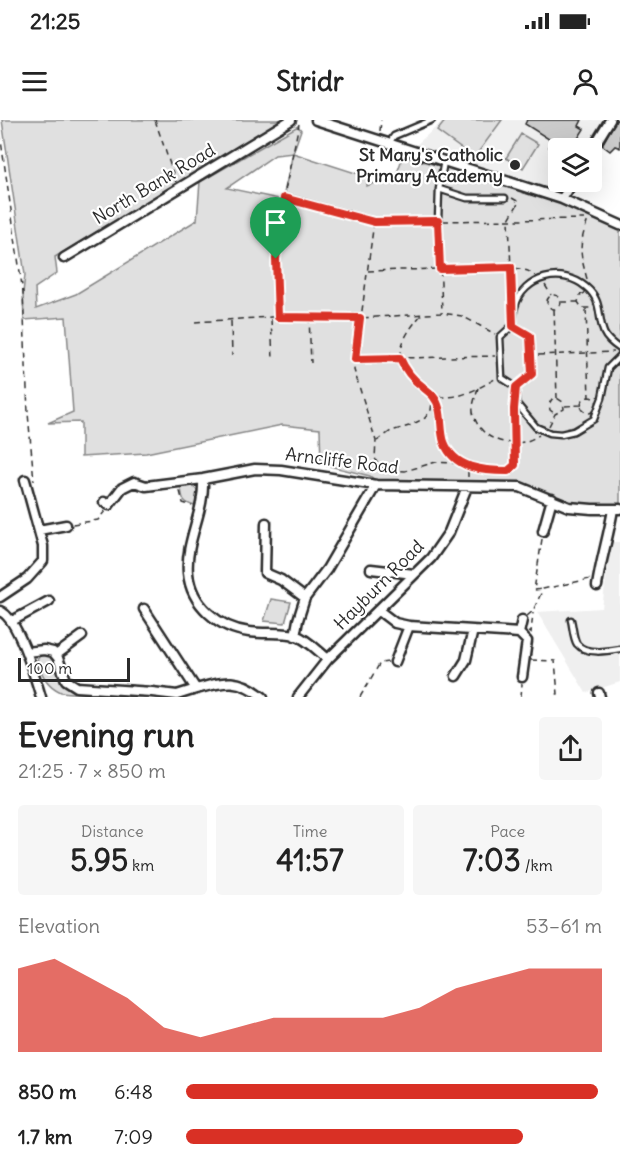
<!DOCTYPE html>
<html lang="en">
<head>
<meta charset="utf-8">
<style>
	:root { --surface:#fff; --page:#f6f6f6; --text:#222; --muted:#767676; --accent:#d93025 }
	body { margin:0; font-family:Delius,sans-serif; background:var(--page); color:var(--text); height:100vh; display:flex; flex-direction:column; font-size:22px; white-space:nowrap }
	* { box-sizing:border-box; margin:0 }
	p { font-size:20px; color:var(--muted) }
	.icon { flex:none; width:33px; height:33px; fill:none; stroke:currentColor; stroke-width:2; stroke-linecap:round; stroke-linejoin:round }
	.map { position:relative; height:577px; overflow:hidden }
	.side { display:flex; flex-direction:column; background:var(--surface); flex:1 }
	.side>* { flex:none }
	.tools { position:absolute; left:548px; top:18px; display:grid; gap:12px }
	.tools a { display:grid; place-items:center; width:54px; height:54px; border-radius:6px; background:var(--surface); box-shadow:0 6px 24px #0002; font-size:30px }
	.scale { position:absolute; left:18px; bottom:15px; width:112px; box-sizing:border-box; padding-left:6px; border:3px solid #2b2b2b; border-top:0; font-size:16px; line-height:21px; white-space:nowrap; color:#2b2b2b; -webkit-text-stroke:4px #fff; paint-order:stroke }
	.pin { position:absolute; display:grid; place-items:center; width:51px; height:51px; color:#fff; margin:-62px -26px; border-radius:50% 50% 50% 0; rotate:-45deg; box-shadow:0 0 6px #0007 }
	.pin .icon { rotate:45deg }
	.round { display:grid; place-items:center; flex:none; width:63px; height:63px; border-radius:6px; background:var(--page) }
	.head { display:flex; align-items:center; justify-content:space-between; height:102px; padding:0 18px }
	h1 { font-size:33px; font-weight:700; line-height:45px }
	.metrics { display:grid; grid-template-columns:repeat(3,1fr); gap:9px; height:102px; padding:6px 18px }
	.metrics div { display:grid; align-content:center; border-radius:6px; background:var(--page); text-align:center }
	.metrics b { font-size:30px; font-weight:700 }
	.metrics small { font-size:16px; font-weight:400 }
	.metrics p { font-size:16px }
	.chart { height:168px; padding:12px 18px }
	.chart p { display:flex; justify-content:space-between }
	.chart svg { width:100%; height:108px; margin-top:6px; fill:var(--accent); opacity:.7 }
	ul { padding:0 18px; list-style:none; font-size:20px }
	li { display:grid; grid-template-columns:96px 72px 1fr; align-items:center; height:45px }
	li i { height:15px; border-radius:8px; background:var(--accent) }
	.status { display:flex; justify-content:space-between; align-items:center; height:42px; padding:0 30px; background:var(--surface); direction:ltr }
	.status svg { height:16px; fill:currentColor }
	header { display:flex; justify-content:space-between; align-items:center; height:78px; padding:0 18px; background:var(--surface); font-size:27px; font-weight:700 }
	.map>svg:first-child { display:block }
	.built { fill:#efefef }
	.green { fill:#e0e0e0; stroke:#868686; stroke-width:1.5; fill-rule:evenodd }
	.building { fill:#cbcbcb; stroke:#2b2b2b; stroke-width:1.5 }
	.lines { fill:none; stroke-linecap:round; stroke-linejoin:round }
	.service-casing { stroke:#2b2b2b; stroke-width:9 }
	.minor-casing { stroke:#2b2b2b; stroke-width:13 }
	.path { stroke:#2b2b2b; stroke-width:1.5; stroke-dasharray:6 4.5; stroke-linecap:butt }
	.service { stroke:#fff; stroke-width:4.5 }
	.minor { stroke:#fff; stroke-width:8 }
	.route-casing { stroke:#fff; stroke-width:12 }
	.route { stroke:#d93025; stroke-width:8 }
	.poi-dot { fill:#2b2b2b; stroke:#fff; stroke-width:2 }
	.labels { text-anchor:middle; stroke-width:4.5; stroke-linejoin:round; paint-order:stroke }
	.poi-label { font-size:18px; font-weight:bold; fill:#2b2b2b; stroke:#fff; text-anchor:end }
	.street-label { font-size:18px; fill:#2b2b2b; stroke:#fff }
</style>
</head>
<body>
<div class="status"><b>21:25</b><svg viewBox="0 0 49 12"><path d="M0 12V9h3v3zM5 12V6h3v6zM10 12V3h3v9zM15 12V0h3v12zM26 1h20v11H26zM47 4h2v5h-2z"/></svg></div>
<header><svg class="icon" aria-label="menu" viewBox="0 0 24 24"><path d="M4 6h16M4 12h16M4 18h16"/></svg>Stridr<svg class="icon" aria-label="person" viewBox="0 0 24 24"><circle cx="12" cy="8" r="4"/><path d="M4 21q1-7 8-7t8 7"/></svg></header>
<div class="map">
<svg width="620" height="577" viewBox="0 0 620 577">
	<rect width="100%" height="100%" fill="#fff"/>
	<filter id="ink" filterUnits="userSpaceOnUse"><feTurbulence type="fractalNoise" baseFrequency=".0167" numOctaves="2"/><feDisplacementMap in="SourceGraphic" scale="12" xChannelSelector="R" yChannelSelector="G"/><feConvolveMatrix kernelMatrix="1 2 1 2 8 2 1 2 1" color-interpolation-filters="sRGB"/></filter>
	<g filter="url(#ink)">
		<path class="built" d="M444,0H604L587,28H558V62H566L559,73L415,26Z
			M611,422H620V562L586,573L537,492L602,488Z"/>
		<path class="green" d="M2,0H280L55,137L57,153L35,168L36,189L76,174L197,100L200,62L298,6L301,10L293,33L368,57L367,66L396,56L403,36L562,79L620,105V389L569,387L520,367L380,364L370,356L321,344L320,309L282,305L146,333L81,337V302L48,303L73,292L66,197L24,200L23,173L25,155ZM293,33L284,73L369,96V98L227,68L275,35Z
			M446,0H502L474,38L437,11Z
			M521,14L538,24L523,48L506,38Z
			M192,366L198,371L195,386C183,383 182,379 181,367Z
			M271,479L291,482L285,503L264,501Z
			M41,534H45L55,539C57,546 58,555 63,560C82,577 150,576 177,577H115L61,572C46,565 42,555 37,540Z"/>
		<path class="building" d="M527,0H582L579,6L584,9L572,28L567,26L566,28H558V32L549,27L552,21L525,4Z
			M616,0H620V28L615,26L610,31L602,25Z"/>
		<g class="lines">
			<defs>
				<path id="service" d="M389,23L394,16L432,0
					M556,41L558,42
					M439,69L467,78H505
					M438,101L439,69L444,41
					M513,205C514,200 513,193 515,187C523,156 563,147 586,167C603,181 597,196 604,213C607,220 614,225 620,229
					M513,205L530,216L532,254L516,267L502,258L500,217Z
					M516,267V283L536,307L550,313L561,314L574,311L594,299L602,278L608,248L620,236
					M571,500C573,507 573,518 577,524C586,535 608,531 620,529"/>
				<path id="minor" d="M316,0L562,79L620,105
					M591,31L610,0
					M562,79L573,62
					M64,138L291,0
					M203,359C205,391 185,421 188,453C191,485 219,508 249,512C264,514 281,512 295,515C307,519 318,531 328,539
					M104,382L109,385L122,368L134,362L146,366L203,359L255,349L281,350L376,365L520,367L569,387L592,389H620
					M266,403L265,453L281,460L305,478
					M39,410L66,405
					M543,411L552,379
					M371,449L414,454
					M597,466C601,439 609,415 613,389
					M0,477L27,459L43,441V426L25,360
					M144,489L196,569C225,561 238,557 263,577
					M378,490L395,503L409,506L519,513L527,521L522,557
					M0,491C18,498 35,557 41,577
					M12,501L49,481
					M519,513L522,500
					M295,516L298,500L305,478L327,449L376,365
					M26,532L44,530L53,532L58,538L66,560L77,567L152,572L177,575L196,569
					M56,535L82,516
					M395,542L409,506
					M456,556L466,540L473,510
					M599,573L600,577
					M298,577L328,539L431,438L449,412L467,367"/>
			</defs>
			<use href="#service" class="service-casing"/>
			<use href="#minor" class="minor-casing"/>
			<path class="path" d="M155,0L176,62
				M380,11L381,0
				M0,14L23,173L28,293L34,361
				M283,78L374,102L432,101
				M512,78L519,82L509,99L512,177
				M443,101L585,99
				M374,102L354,250L376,321L375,338L378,345L386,350L405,351L436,342L464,344L486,351L508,352L515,345L514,291
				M439,108L442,193
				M368,151L511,147L528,151L535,156
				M587,159C580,133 578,127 588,100
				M545,165L551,175
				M590,171L595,184L590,188H582L578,182L580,175Z
				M547 182a7 7 0 1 1 14 0a7 7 0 1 1-14 0Z
				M562,182H578
				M554,189L557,278
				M586,189L589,278
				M278,195L276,139L282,85L299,4
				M421,195C398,222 391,241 421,266C428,272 436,278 446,277C464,277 479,268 495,259
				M309,197L311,243
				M271,199L273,239
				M231,201L232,236
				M195,202L286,196L360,198L442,193L462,196L495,214
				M620,206V220
				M538,235L614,232
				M356,239L495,236
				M478,268C476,275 472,285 473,292C479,323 517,331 539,315
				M433,275C443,299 440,327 462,343
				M581 285a8 8 0 1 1 16 0a8 8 0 1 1-16 0Z
				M565,286L581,285
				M549,306L555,294L564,289L563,282L557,278L552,279L549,284L550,290L555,294
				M377,321L391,311L409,306L425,298L431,290L433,275
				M468,357V347
				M180,371L183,383L192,386
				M73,404L98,400L105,391
				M542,419L534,470L543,469
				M527,496L533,491L543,469L590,459
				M529,512L531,513L533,493
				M531,540L555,541L558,574H556V577
				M360,577L380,543L388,542
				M521,577L522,564"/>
			<use href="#service" class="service"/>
			<use href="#minor" class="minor"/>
		</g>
	</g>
	<g class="lines" filter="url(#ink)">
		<defs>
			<path id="route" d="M284,78L374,102L438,101L440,149L511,147L513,206L530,216L532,254L516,267L514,289L515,345L508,351C483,351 454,349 444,322C439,307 444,289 433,276C431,273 426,270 423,267C412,259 405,250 400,238L355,239L360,198L278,197L276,139Z"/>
		</defs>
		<use href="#route" class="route-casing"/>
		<use href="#route" class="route"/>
	</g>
	<circle class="poi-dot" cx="515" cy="45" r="6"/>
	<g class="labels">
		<g class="poi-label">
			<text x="503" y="41">St Mary's Catholic<tspan x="503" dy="21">Primary Academy</tspan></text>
		</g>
		<g class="street-label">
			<text transform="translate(154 64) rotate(-31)" y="6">North Bank Road</text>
			<text transform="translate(342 341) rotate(7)" y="6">Arncliffe Road</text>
			<text transform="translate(379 465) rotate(-45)" y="6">Hayburn Road</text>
		</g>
	</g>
</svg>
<div class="tools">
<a><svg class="icon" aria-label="layers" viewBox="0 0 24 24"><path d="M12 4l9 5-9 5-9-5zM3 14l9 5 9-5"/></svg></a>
</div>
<div class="scale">100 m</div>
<div class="pin" style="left:276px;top:139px;background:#1e9e55"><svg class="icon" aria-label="arrive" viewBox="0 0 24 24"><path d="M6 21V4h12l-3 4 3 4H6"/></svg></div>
</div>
<section class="side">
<div class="head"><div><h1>Evening run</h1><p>21:25 · 7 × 850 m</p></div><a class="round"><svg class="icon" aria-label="share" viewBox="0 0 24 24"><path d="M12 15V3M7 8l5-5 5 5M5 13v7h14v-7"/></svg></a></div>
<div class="metrics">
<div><p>Distance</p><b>5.95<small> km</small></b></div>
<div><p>Time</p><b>41:57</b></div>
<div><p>Pace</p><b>7:03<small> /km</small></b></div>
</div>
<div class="chart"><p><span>Elevation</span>53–61 m</p>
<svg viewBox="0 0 160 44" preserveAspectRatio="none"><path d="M0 44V10L10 6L20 14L30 22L40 34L50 38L60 34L70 30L80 30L90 30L100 30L110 26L120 18L130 14L140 10L150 10L160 10V44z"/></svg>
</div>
<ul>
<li><b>850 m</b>6:48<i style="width:99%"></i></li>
<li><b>1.7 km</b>7:09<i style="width:81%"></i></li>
</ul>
</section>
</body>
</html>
